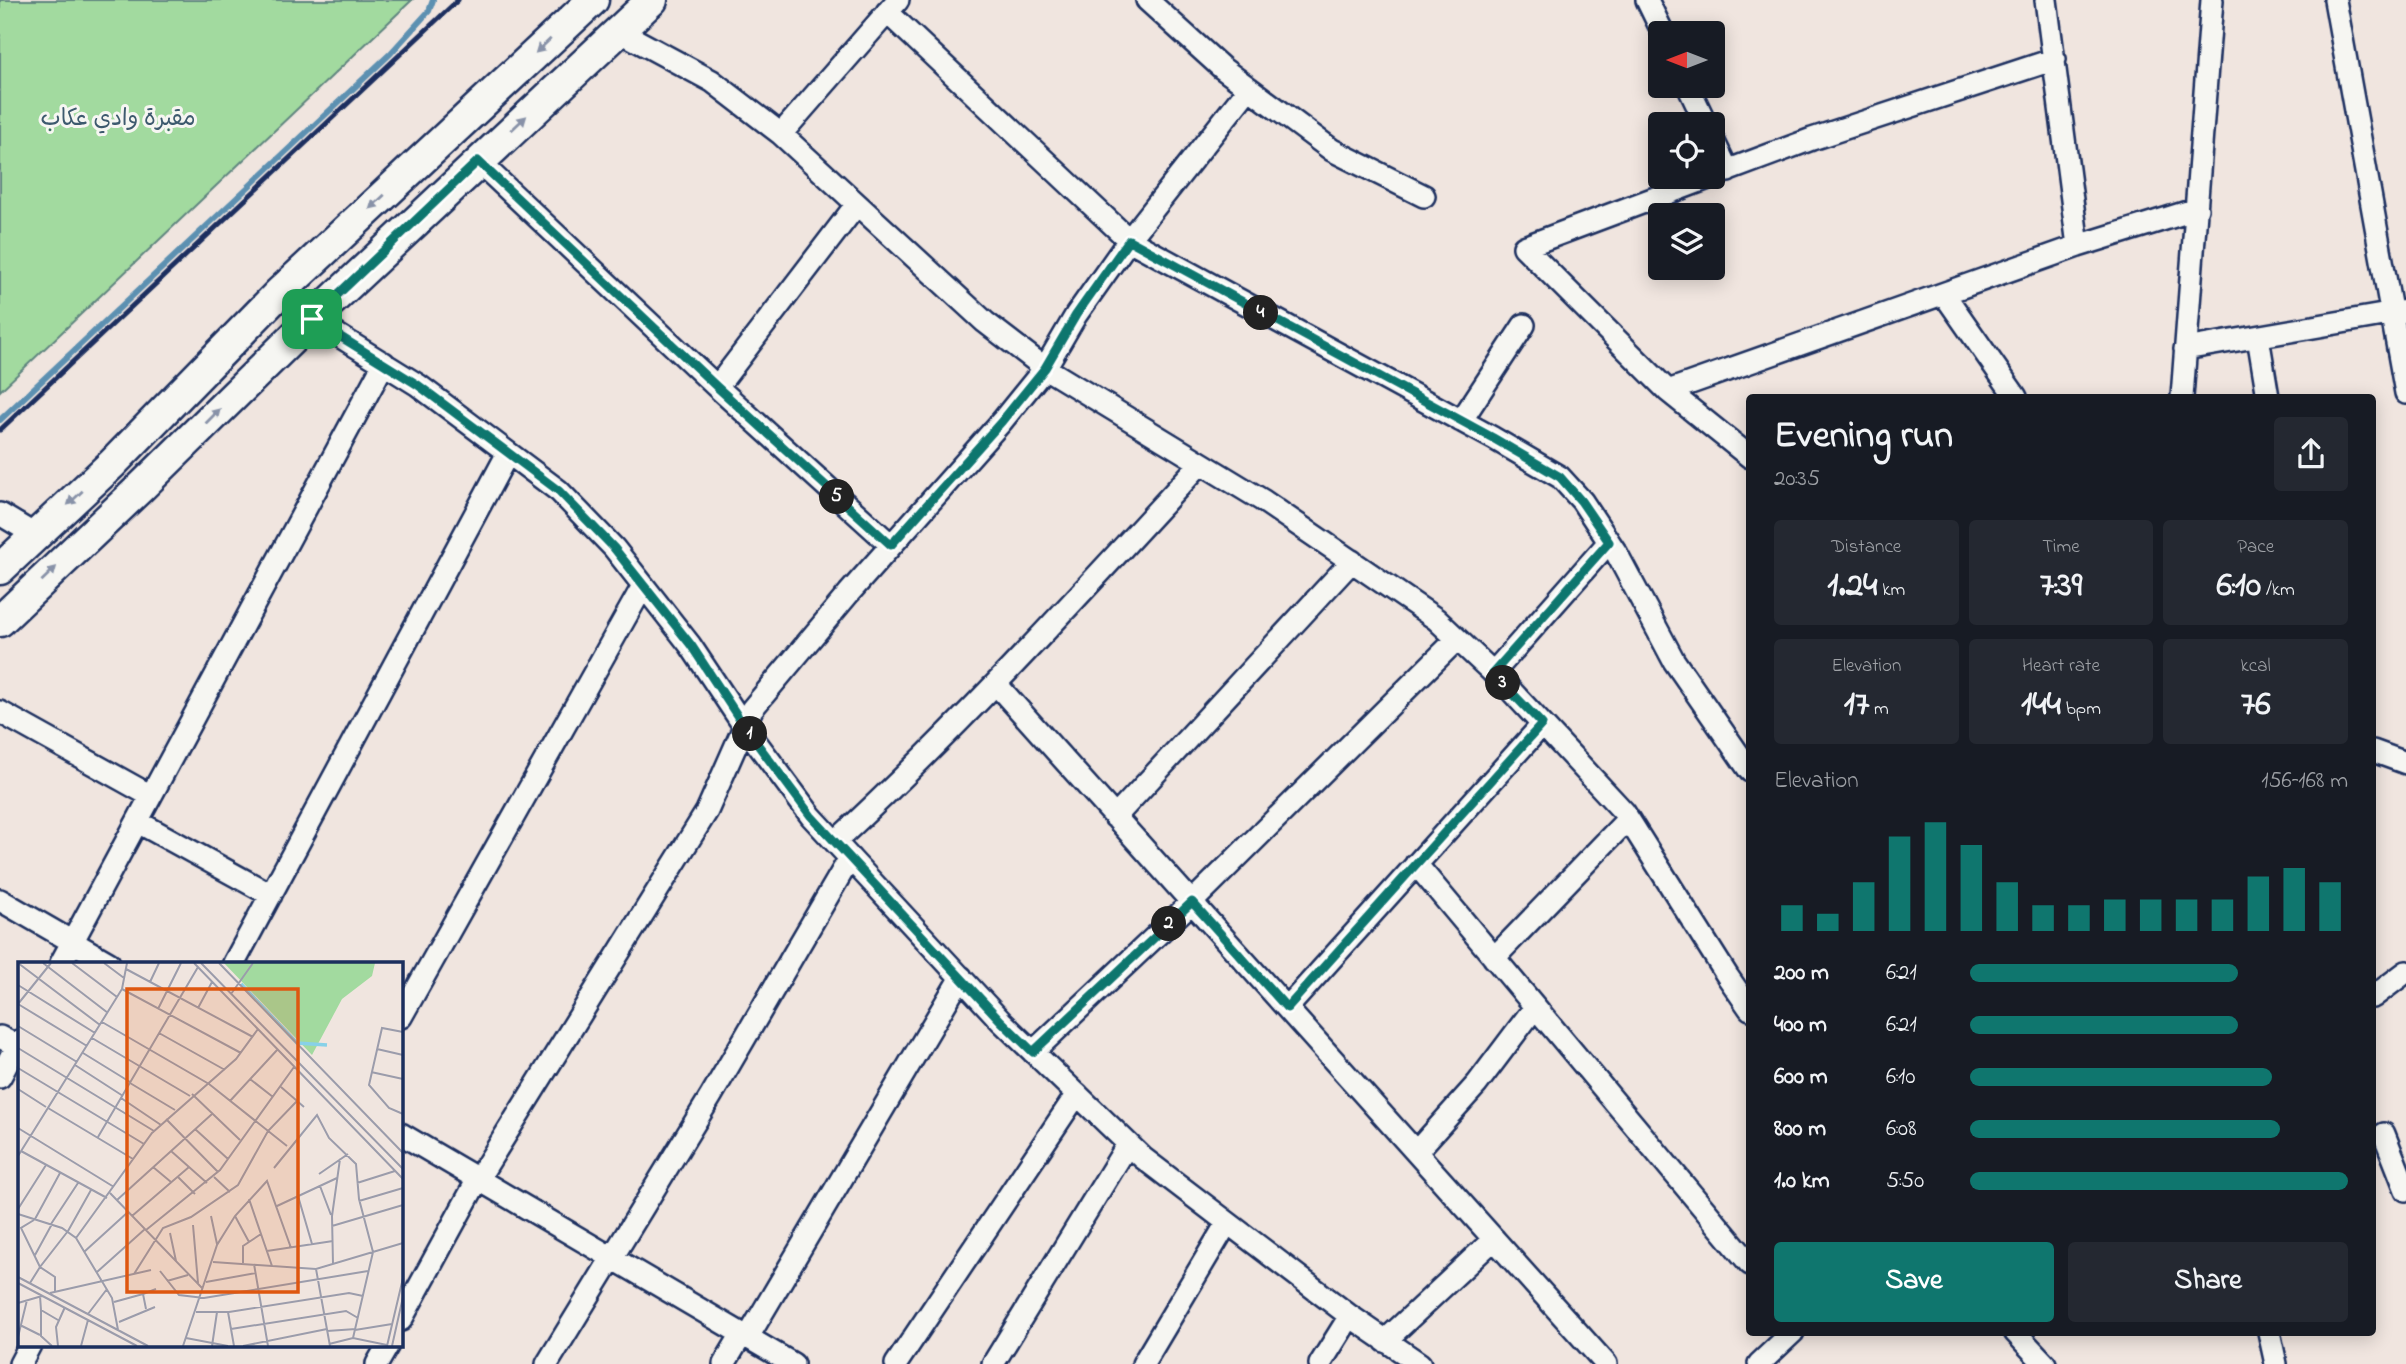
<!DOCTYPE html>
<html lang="en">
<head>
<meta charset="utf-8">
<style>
	:root { --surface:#171b24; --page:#242831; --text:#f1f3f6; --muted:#9ea1a6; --accent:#0f766e }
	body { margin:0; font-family:"Indie Flower","Playpen Sans Arabic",sans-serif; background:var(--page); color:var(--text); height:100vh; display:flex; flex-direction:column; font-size:26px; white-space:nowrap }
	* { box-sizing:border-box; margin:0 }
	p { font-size:23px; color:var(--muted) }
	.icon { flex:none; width:38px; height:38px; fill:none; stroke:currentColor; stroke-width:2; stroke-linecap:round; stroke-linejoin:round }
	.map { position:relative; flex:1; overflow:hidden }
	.details { position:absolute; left:1746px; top:394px; width:630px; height:942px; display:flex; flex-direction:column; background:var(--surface); border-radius:7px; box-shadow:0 4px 18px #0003 }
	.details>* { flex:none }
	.needle { width:46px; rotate:270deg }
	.buttons { position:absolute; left:1648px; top:21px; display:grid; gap:14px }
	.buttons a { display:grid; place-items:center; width:77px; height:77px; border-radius:7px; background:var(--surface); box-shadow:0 4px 18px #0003; font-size:35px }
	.pin { position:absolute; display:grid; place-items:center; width:60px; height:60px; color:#fff; margin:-30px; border-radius:14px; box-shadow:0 4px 10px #0006 }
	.km { position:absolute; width:35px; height:35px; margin:-18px; border-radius:50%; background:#222; color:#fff; font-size:19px; line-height:35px; text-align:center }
	.round { display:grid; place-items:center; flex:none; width:74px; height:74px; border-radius:7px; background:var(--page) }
	.summary { display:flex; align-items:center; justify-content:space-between; height:119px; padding:0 28px }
	h1 { font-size:38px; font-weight:700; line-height:52px }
	.stats { display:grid; grid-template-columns:repeat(3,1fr); gap:10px; height:119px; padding:7px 28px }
	.stats div { display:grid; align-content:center; border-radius:7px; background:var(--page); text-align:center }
	.stats b { font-size:35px; font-weight:700 }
	.stats small { font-size:19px; font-weight:400 }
	.stats p { font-size:19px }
	.chart { height:196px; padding:14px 28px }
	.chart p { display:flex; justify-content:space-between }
	.chart svg { width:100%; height:126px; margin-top:7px; stroke:var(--accent); stroke-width:6 }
	.cta { display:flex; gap:14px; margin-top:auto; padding:14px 28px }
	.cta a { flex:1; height:80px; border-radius:7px; background:var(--accent); color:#fff; font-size:28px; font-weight:700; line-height:80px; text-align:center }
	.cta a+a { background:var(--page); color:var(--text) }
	ul { padding:0 28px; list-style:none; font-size:23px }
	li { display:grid; grid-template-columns:112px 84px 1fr; align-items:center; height:52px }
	li i { height:18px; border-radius:9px; background:var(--accent) }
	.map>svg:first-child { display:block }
	.green { fill:#a2da9f; stroke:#5e847e; stroke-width:2 }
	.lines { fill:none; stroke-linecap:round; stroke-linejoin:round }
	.stream { stroke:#5c90b1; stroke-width:6 }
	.minor-casing { stroke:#1b2f5e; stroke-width:26 }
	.secondary-casing { stroke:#1b2f5e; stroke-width:35 }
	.minor { stroke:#f6f6f2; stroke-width:21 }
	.secondary { stroke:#f6f6f2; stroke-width:30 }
	.rail { stroke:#1b2f5e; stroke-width:5 }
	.oneway { fill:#8892a8 }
	.route-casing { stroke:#fff; stroke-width:14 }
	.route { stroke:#0f766e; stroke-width:9 }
	.labels { text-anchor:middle; stroke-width:6; stroke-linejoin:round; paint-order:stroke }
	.park-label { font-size:23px; fill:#3d5a6e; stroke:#f6f6f2 }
	.inset-river { fill:none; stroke:#87d1e8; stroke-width:3.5 }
	.inset-road { fill:none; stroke:#9b9cab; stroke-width:2 }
	.view { fill:#de5710; fill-opacity:0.15; stroke:#de5710; stroke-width:3.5 }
	.inset-edge { fill:none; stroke:#1b2f5e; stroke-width:3.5 }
</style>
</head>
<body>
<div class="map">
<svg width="2406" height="1364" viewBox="0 0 2406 1364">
	<rect width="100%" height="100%" fill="#f0e5df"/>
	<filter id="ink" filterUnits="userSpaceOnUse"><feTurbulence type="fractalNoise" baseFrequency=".0143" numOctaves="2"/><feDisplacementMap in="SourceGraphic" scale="14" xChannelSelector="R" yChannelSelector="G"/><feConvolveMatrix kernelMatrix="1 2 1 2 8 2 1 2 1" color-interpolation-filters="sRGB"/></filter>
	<g filter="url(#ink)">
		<path class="green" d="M0,0H412L0,391Z"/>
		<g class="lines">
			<path class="stream" d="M0,420L390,54L429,11L433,0"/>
			<defs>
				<path id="minor" d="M1147,0L1222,68L1332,150L1424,196
					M1647,0L1663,33
					M2046,0L2078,246
					M2335,0L2406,393
					M887,12L1129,240L1493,438L1560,477L1582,501L1617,554L1674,661L1750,771
					M619,31L712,81L781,134L985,322L1045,368L1262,500L1436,619L1502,681L1624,812L1728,977L1750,1009
					M1688,86L1706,124
					M781,134L898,0
					M1713,140L1728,171
					M478,161L717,387L891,545
					M1713,176L1812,139L2055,59
					M1711,177L1524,247L1668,391L1750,457
					M1944,294L2016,397
					M312,319L418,385L559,491L614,548L690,645L744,726L811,816L1001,1021L1143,1158L1350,1316L1420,1364
					M2258,337L2268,397
					M2185,349L2406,311
					M717,387L857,204
					M1668,391L2078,246L2197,209
					M2182,397L2212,0
					M1461,421L1524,325
					M0,514L35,535
					M1493,673L1609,542
					M996,684L1606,1364
					M0,712L151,796
					M2373,751L2406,763
					M1115,817L1352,561
					M138,822L271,895
					M835,842C964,723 1082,592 1201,463
					M1416,864L1750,1264
					M0,900L109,963
					M1494,958L1628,819
					M61,963L384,363
					M234,963L508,453
					M2373,997L2406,972
					M1287,1008L1542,725
					M401,1017L643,586
					M0,1037L19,1047
					M1033,1052L1192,902L1457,639
					M0,1077L19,1041
					M401,1134L793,1364
					M2384,1134L2406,1190
					M1416,1152L1477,1084L1535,1007
					M401,1320L478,1179L707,811L752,709L849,593L1002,421L1045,368L1076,315L1129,240L1249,88
					M2015,1332L2045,1364
					M2269,1332L2276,1364
					M748,1337L961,977
					M1385,1341L1494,1239
					M20,1364L30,1345
					M377,1364L388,1345
					M547,1364L711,1096L850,858
					M724,1364L742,1334
					M896,1364L1077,1094
					M993,1364L1128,1144
					M1143,1364L1227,1223
					M1320,1364L1350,1316
					M1759,1364L1793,1332"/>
				<path id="secondary" d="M0,569L112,464L279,293L593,0
					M0,621L140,488L312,319L652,0"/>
			</defs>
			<use href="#minor" class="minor-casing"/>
			<use href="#secondary" class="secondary-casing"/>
			<use href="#minor" class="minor"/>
			<use href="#secondary" class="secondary"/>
			<path class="rail" d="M0,430L458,0"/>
		</g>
		<defs><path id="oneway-solid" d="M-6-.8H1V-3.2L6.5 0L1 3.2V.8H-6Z" transform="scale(1.75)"/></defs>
		<g class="oneway">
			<use href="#oneway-solid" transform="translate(543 46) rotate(137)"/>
			<use href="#oneway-solid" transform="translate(519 123) rotate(-43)"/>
			<use href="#oneway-solid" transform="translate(377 202) rotate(137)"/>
			<use href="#oneway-solid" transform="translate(213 416) rotate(-45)"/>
			<use href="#oneway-solid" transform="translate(75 498) rotate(137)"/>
			<use href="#oneway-solid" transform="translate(49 574) rotate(-44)"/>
		</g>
	</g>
	<g class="lines" filter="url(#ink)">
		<defs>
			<path id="route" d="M478,161L717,387L891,545L1002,421L1045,368L1076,315L1129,240L1493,438L1560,477L1581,501L1609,542L1493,673L1542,724L1287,1008L1192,902L1033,1052L1001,1021L811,816L744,726L691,645L614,548L559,491L418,385L312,319Z"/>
		</defs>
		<use href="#route" class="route-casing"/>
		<use href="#route" class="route"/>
	</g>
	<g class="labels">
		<g class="park-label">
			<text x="118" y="125">مقبرة وادي عكاب</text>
		</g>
	</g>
	<g transform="translate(18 962)">
		<rect width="385" height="385" fill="#f0e5df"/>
		<path d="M206,1H357L354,14L324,37L294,93Z" fill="#a2da9f"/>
		<path class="inset-river" d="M223,22L279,81L309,83"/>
		<path class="inset-road" d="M0,1L82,63M25,1L90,51M54,1L99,35M86,1L106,16M176,1L385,217M183,1L385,207M201,1L385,191M108,7L235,75M132,20L141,1M0,23L77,71M104,27L223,91M213,32L235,1M0,42L69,84M0,42L33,1M180,46L194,20M140,47L163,1M84,60L191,122L269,184M0,64L59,100M385,70L364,66L351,123L371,146L385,152M141,71L207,108M74,76L172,134M0,86L136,169M359,87L385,93M65,91L112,120M57,103L105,134M0,106L126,182M353,110L385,117M232,117L255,135M112,121L157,148M263,125L286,145M0,127L28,145M174,132L222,178M103,136L143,163M212,139L260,87M30,146L115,197M148,157L200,210M0,166L96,225M177,167L210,197M80,175L180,5M3,189L89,236M153,189L189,221M0,194L104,27L109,1M135,205L153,220M256,206L299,153L311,176L338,202L341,237L355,290L335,376M301,212L330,192M160,215L177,232M196,215L212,230M339,221L377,209M302,224L313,253M92,231L185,327M280,234L294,282M231,237L254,304M99,238L194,152M341,239L385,226M259,244L319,216M0,247L28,203M0,252L44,266L58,276L94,336L100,368M114,254L171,205M193,254L199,282M217,254L231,280M17,257L42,211M33,262L60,221M175,263L180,321M314,264L385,243M128,268L202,208L276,105M50,269L73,228M152,271L158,299M58,276L134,171L218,97L240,67M249,289L315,279M66,290L110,250M17,293L34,262M195,300L298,307L385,281M225,301V284L243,272M236,302L250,384M315,302L314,254L322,197M298,307L312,384M142,309L161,333L186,336L350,309M79,310L127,267M116,312L145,266L173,255L220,223L250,169L279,139M0,315L130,384M149,319L170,313M188,320L238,311M0,321L119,384M12,321L22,305L3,266L16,258M37,329V315L22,305L50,269M32,331L133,308M22,334L23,348L40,358M96,340L125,332M0,341L24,334M128,347L125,332L138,327M23,348V374L34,384M178,350H211L331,331L345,334M210,350L216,384M70,352L89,327M101,360L137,345M2,363L22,373M213,367L328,349L340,356M337,368L374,362M309,369L338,367M0,375L9,338M168,376L210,384M311,382L335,376L369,383M40,384L38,365L47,345M63,384L70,358M165,384L199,283L217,254L249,219L273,286M194,384L199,350M225,384L309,367M369,384L385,316M374,384L385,335"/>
		<path class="view" d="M109,27H280V330H109Z"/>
		<rect width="385" height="385" class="inset-edge"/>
	</g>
</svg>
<div class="buttons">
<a><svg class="needle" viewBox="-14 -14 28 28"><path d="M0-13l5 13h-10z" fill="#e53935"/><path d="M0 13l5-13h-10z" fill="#9ea1a6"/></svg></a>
<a><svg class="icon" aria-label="locate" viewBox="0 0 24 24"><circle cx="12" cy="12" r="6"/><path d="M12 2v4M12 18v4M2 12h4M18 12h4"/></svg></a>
<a><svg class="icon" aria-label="layers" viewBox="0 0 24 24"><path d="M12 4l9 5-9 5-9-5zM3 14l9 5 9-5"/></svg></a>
</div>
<div class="pin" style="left:312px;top:319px;background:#1e9e55"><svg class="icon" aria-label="arrive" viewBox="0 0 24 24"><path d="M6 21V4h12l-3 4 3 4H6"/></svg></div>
<b class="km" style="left:750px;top:734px">1</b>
<b class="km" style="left:1169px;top:924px">2</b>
<b class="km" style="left:1503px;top:683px">3</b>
<b class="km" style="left:1261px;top:313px">4</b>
<b class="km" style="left:837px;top:497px">5</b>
<section class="details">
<div class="summary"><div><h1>Evening run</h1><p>20:35</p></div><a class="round"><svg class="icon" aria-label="share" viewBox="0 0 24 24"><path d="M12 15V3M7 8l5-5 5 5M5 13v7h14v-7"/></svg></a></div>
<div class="stats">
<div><p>Distance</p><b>1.24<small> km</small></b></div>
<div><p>Time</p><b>7:39</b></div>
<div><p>Pace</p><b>6:10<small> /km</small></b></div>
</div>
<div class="stats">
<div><p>Elevation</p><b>17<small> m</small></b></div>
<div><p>Heart rate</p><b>144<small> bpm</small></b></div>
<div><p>kcal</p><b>76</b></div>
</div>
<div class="chart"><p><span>Elevation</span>156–168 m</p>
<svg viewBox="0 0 160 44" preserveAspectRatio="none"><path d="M5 44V35M15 44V38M25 44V27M35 44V11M45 44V6M55 44V14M65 44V27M75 44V35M85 44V35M95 44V33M105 44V33M115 44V33M125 44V33M135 44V25M145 44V22M155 44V27"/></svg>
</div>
<ul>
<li><b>200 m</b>6:21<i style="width:71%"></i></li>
<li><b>400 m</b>6:21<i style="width:71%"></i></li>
<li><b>600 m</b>6:10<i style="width:80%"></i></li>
<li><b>800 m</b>6:08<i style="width:82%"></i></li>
<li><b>1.0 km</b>5:50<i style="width:100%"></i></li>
</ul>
<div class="cta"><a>Save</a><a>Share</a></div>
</section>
</div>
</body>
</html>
